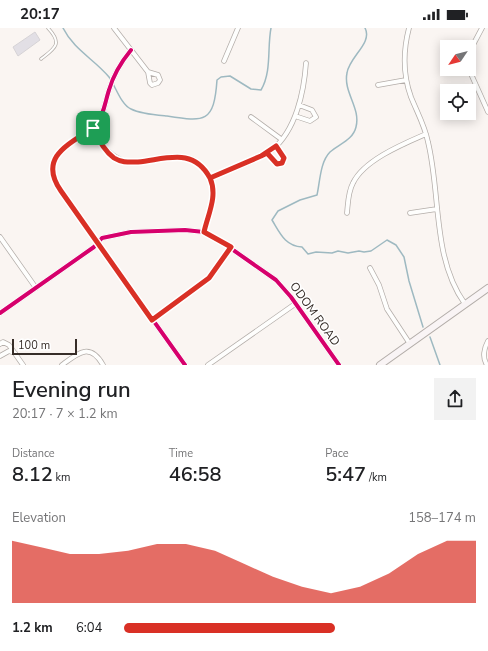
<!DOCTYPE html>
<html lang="en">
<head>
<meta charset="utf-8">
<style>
	:root { --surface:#fff; --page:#f2f2f2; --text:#202124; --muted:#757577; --accent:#d93025 }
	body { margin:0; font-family:"Nunito Sans",sans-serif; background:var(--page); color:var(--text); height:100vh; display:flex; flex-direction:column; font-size:15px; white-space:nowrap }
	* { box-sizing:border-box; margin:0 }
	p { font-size:13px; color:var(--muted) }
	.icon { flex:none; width:22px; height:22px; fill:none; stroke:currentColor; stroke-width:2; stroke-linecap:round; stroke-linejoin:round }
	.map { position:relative; height:337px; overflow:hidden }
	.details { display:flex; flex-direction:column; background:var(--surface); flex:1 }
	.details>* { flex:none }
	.needle { width:26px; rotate:235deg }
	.buttons { position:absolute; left:440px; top:12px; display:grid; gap:8px }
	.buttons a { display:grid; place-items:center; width:36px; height:36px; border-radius:0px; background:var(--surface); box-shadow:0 2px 10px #0003; font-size:20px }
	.scale { position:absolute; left:12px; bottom:10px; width:65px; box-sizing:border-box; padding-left:4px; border:2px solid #362d28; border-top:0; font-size:11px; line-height:14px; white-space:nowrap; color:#362d28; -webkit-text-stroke:3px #fff; paint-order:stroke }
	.pin { position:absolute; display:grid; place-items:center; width:34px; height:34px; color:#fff; margin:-17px; border-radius:8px; box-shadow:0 2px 6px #0006 }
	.round { display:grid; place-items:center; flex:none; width:42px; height:42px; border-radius:0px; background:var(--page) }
	.head { display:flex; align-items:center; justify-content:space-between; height:68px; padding:0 12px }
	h1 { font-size:22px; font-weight:600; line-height:30px }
	.stats { display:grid; grid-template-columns:repeat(3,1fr); gap:6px; height:68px; padding:4px 12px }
	.stats div { display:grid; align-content:center }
	.stats b { font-size:20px; font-weight:600 }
	.stats small { font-size:11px; font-weight:400 }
	.stats p { font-size:11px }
	.chart { height:112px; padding:8px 12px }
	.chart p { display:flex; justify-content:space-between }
	.chart svg { width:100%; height:72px; margin-top:4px; fill:var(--accent); opacity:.7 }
	ul { padding:0 12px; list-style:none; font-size:13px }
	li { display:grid; grid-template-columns:64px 48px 1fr; align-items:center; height:30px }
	li i { height:10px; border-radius:5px; background:var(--accent) }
	.status { display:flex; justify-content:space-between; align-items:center; height:28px; padding:0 20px; background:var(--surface); direction:ltr }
	.status svg { height:11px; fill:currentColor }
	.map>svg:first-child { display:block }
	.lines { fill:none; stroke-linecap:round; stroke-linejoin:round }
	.stream { stroke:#9eb9c1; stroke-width:1.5 }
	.building { fill:#e2dfe5; stroke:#d6d3d6 }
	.lane-casing { stroke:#b3ada9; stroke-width:3.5 }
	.street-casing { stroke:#b3ada9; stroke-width:5.5 }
	.secondary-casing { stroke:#b3ada9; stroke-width:8 }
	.lane { stroke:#fefefd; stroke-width:2 }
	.street { stroke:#fefefd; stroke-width:4 }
	.secondary { stroke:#f9f4f5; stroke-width:6 }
	.cycleway-casing { stroke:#fff; stroke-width:6 }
	.cycleway { stroke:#d6006c; stroke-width:4 }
	.route-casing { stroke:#fff; stroke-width:8 }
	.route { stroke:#d93025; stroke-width:5 }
	.labels { text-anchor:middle; stroke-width:3; stroke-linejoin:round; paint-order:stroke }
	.street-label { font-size:12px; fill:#362d28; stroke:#fff }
</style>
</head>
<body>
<div class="status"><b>20:17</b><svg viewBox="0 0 49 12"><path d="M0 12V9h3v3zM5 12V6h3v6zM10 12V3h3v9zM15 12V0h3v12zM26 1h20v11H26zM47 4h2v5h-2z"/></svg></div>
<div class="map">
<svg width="488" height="337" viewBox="0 0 488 337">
	<rect width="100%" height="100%" fill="#faf5f2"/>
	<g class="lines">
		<path class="stream" d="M63,0C74,22 94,31 109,49C115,57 121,77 131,81C141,86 156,87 167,88C205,94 214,95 217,52L221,49L230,48L251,61L261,62C272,43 267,20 271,0
			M365,0C373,15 349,29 347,45C343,64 361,80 356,99C353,112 339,116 330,124C320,134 320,154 317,167L300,172L278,183L272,192C280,205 285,218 302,219L308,226L316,224L332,225L338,223L348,225L359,223L364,224L371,223L387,212L396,217L404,229L409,253L423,299
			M430,309L440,337"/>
	</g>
	<path class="building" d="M35,4L40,12L18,28L13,19Z"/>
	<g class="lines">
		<defs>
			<path id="lane" d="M41,31C55,20 63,16 48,0"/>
			<path id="street" d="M114,0L148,44L150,55L152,57L158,55L160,52L158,47L148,44
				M409,0C403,23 403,47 411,69C417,84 425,98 428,114C441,167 432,230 465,276
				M131,22C122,33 113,48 109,62C105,74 104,87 96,96C85,110 59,116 53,134C49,145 55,154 61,163L185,337
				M469,29L473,17L482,0
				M469,31L471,46L488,84
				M224,33L238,0
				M378,57L406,52
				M295,88L310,93L316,89L312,82L299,77
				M251,89L281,111
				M93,100C117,150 139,130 183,129C191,129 196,133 202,139C222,159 210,181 204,204
				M267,125L277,136L282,135L284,130L276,118
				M210,150C226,143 260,132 272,122C296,102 304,64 306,35
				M347,185C348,175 348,164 353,155C364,132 403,116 426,106
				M410,185L437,181
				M0,209L36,260
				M370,240L379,257L387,281L410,316
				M0,285L94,219L102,210L131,204L185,202L204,204L216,210L276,252L291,269L339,337
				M152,292L209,250L231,219
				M0,316L3,314L9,317L23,337
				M0,328L9,323L15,325
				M62,337C78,325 90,314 103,337
				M208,337L295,276
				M487,337C482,330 484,320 488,313"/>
			<path id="secondary" d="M380,337L488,260"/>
		</defs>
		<use href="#lane" class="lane-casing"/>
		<use href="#street" class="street-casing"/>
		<use href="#secondary" class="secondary-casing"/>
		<use href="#lane" class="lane"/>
		<use href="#street" class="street"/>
		<use href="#secondary" class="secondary"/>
		<defs>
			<path id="cycleway" d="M131,22C122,33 113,48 109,62C105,74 104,87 96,96C85,110 59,116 53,134C49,145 55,154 61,163L185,337
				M0,285L94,219L102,210L131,204L185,202L204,204L216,210L276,252L291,269L339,337"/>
		</defs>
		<use href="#cycleway" class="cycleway-casing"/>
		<use href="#cycleway" class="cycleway"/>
	</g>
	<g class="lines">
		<defs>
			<path id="route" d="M93,100C67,117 38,130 61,163L152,292L209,250L231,219L204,204C208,186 218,168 210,150L261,128L276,118L284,130L282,135L277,136L267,125L261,128L217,147L210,150C193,119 167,131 138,134C130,134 122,135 114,130C104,123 98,111 93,100"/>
		</defs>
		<use href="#route" class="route-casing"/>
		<use href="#route" class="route"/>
	</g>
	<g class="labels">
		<g class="street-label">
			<text transform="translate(315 286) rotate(54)" y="4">ODOM ROAD</text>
		</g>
	</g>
</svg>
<div class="buttons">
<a><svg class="needle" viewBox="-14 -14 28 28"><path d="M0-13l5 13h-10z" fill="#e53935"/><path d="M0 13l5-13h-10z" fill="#757577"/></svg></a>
<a><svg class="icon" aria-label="locate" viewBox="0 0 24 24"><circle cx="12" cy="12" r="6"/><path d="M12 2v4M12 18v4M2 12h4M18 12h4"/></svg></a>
</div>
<div class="scale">100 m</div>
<div class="pin" style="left:93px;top:100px;background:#1e9e55"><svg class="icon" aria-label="arrive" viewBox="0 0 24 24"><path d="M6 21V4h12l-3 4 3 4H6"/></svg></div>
</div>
<section class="details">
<div class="head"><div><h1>Evening run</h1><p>20:17 · 7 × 1.2 km</p></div><a class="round"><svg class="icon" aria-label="share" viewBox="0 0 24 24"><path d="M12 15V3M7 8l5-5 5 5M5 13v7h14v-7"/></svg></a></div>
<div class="stats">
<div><p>Distance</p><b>8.12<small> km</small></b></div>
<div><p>Time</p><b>46:58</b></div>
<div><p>Pace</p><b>5:47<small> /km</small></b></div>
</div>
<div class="chart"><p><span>Elevation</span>158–174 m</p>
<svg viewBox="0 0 160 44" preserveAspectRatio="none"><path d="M0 44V6L10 10L20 14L30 14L40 12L50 8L60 8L70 12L80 20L90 28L100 34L110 38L120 34L130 26L140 14L150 6L160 6V44z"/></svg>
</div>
<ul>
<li><b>1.2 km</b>6:04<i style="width:60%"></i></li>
</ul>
</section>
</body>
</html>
